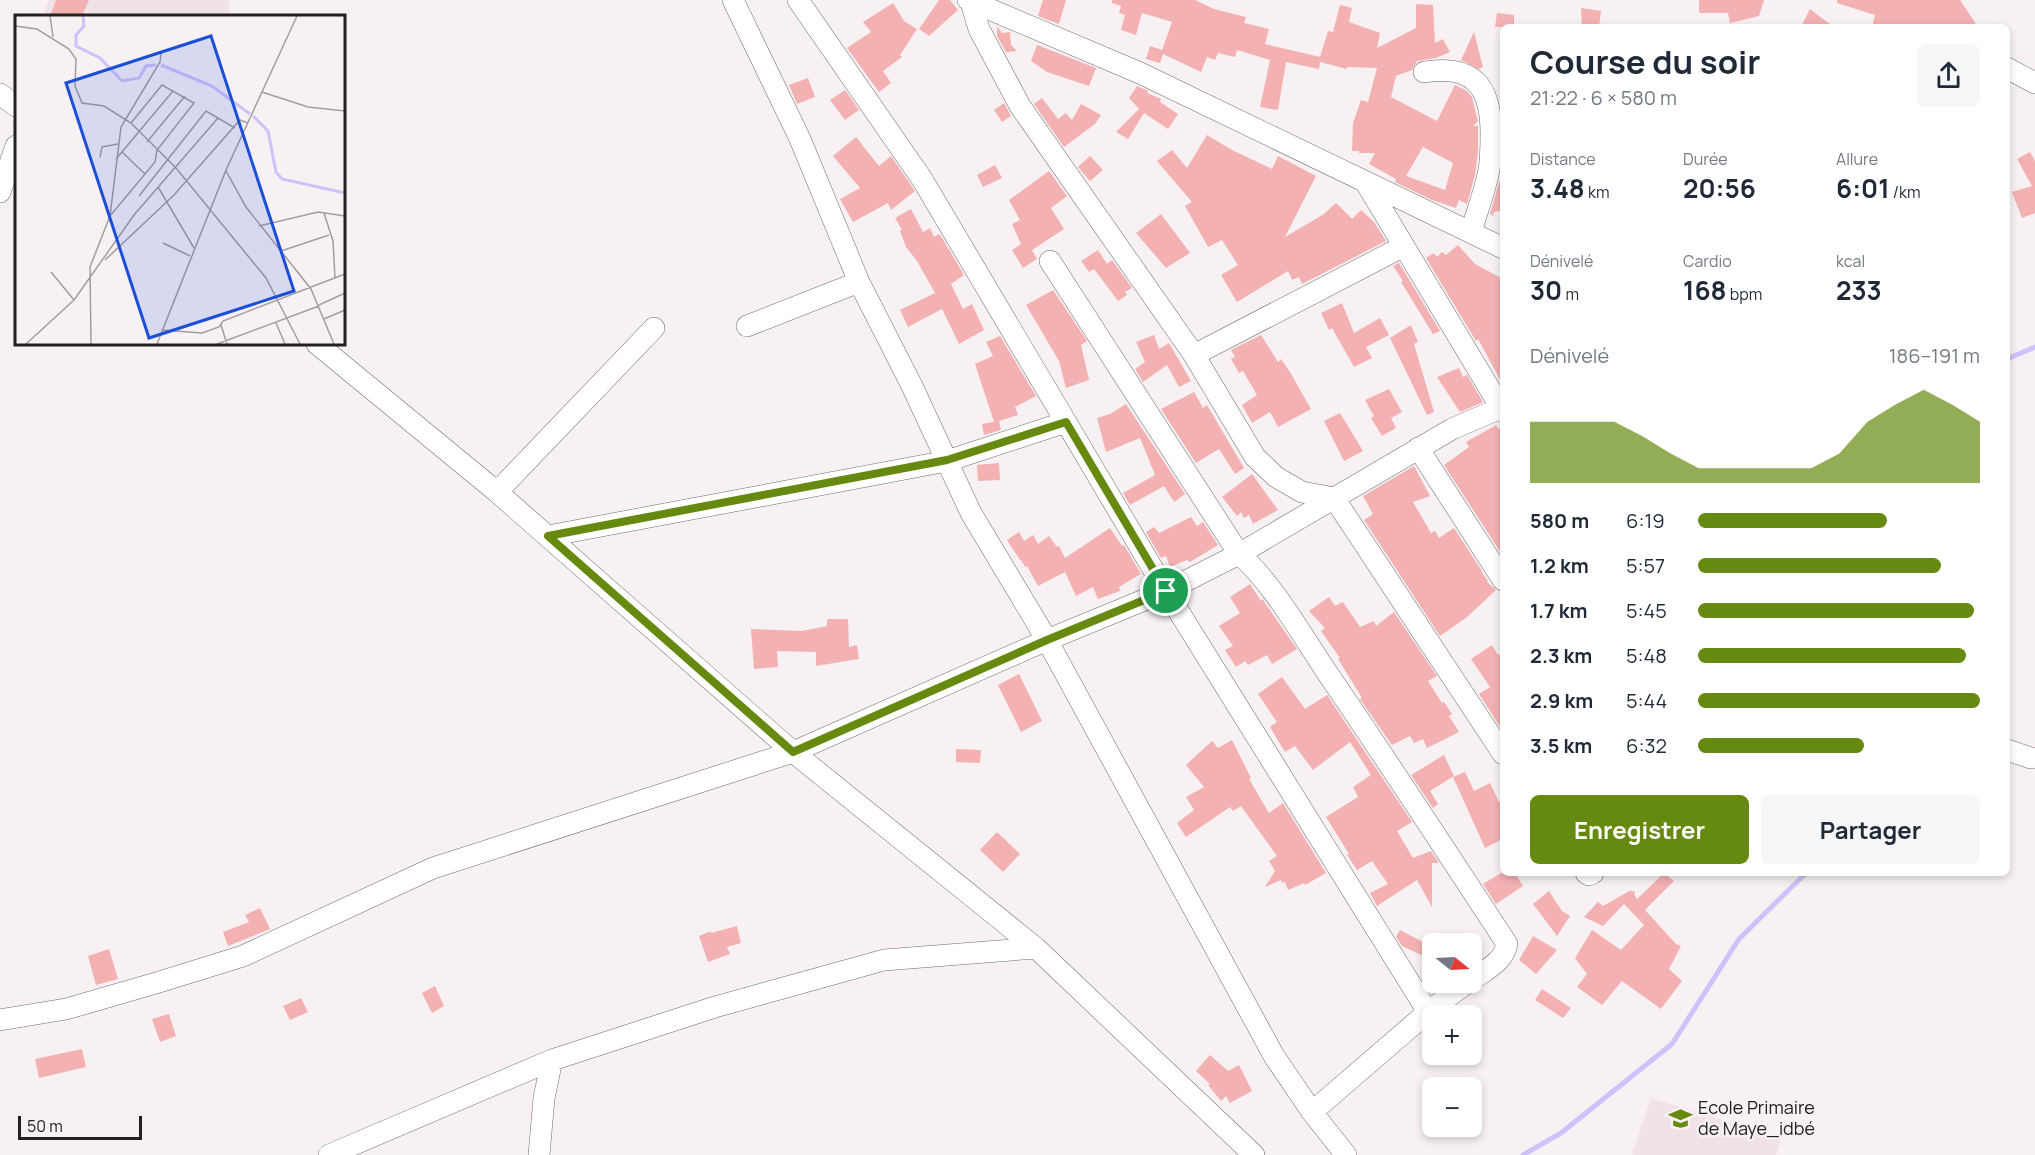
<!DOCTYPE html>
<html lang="fr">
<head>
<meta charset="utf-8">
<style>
	:root { --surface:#fff; --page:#f6f6f7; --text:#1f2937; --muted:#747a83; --accent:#668a0f }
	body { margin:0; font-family:Manrope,sans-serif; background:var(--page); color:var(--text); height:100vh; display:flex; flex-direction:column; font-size:22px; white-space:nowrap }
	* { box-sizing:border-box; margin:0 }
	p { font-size:20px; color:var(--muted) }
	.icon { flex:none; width:33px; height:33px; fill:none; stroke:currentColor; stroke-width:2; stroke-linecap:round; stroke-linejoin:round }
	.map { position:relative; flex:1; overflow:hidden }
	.panel { position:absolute; left:1500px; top:24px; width:510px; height:852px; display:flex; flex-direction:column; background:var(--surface); border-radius:9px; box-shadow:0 3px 9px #0003 }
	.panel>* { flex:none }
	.needle { width:39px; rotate:108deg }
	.tools { position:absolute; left:1422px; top:933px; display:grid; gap:12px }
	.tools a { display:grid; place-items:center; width:60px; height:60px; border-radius:9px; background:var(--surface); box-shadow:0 3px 9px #0003; font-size:30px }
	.scale { position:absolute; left:18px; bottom:15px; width:124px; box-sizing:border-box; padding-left:6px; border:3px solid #222020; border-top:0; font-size:16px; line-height:21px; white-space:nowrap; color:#222020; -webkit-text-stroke:4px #f7f1f4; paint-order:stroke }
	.pin { position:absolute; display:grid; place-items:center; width:51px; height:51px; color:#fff; margin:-26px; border:3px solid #fff; border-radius:50%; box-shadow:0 2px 6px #0007 }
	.round { display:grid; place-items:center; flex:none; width:63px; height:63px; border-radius:9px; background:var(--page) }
	.headline { display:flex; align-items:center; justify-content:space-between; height:102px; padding:0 30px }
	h1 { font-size:33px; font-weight:700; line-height:45px }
	.stats { display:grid; grid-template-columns:repeat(3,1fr); gap:9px; height:102px; padding:6px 30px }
	.stats div { display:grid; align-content:center }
	.stats b { font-size:26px; font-weight:700 }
	.stats small { font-size:16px; font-weight:400 }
	.stats p { font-size:16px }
	.chart { height:168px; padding:12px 30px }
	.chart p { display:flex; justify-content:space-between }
	.chart svg { width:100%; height:108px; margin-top:6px; fill:var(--accent); opacity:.7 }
	.primary-button { display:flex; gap:12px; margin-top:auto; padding:12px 30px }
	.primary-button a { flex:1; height:69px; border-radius:9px; background:var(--accent); color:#fff; font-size:24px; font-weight:700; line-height:69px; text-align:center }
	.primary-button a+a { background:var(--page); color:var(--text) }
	ul { padding:0 30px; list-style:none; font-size:20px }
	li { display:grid; grid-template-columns:96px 72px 1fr; align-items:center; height:45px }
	li i { height:15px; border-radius:8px; background:var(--accent) }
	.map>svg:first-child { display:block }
	.built { fill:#f0e2e8 }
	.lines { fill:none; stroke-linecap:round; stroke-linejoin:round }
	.stream { stroke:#cfc2fa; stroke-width:5 }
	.building { fill:#f3b1b2; fill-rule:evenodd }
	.minor-casing { stroke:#706a6d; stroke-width:22 }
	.minor { stroke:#fff; stroke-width:21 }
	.route-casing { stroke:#fff; stroke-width:12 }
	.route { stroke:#668a0f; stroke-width:8 }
	.labels { text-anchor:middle; stroke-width:5; stroke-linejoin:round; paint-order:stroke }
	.poi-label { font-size:18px; fill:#222020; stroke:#f7f1f4; text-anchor:start }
	.inset-river { fill:none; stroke:#cfc2fa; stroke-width:3 }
	.inset-road { fill:none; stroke:#a29d9f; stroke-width:1.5 }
	.view { fill:#1d4ed8; fill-opacity:0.15; stroke:#1d4ed8; stroke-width:3 }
	.inset-edge { fill:none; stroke:#222020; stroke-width:3 }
</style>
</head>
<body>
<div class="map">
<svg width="2035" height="1155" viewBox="0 0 2035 1155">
	<rect width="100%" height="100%" fill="#f7f1f4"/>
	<path class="built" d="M49,0H229V16H43Z
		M1651,1098L1781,1138L1776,1155H1632Z"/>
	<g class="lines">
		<path class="stream" d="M2007,359L2035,347
			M1523,1155L1561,1133L1672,1044L1739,939L1806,873"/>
	</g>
	<path class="building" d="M56,0H89L82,16H50Z
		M939,0H950L958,10L929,36L919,29Z
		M1043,0H1066L1059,24L1038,16Z
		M1112,0H1195L1214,9L1246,17L1244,23L1269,29L1265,44L1320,57L1328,31L1333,32L1340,5L1352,8L1349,22L1380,33L1377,48L1416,28V4L1433,5L1435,43L1443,39L1450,52L1436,58L1417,61L1412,70L1396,76L1391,97L1437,121L1455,85L1467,91L1472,97L1477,118L1478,121L1473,126H1478V151L1475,175L1467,204L1459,200L1456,208L1432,200L1395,182L1396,179L1369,164L1375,153H1359V151H1352L1353,123L1361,100L1368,102L1377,68L1347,67V69L1320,62L1319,69L1286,62L1278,110L1260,107L1270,60L1237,50L1235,57L1218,53L1215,60L1207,57L1201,72L1163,54L1160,63L1146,59L1150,46L1162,50L1172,22L1142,13L1136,35L1121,30L1125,15L1119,13L1121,6L1112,3ZM1423,147L1453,163L1445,190L1406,176Z
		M1699,0H1764L1759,16L1730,23L1728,13H1699Z
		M1837,0H1960L1978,27H1872L1875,15L1837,3Z
		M893,3L904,21L917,29L900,55L902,57L883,71L891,83L879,92L847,48L871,32L863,22Z
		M1581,8L1601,11L1599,27H1582Z
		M1810,9L1819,16L1834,27H1801Z
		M1497,13L1514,15V27H1495Z
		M997,26L1002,33L1010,32L1011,45L1017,51L1006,52L997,36Z
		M1474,32L1483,67L1479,69L1461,60Z
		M1037,45L1096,68L1089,86L1047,72L1031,61Z
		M808,78L815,97L797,104L789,85Z
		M1137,86L1148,91L1147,93L1161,99L1160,102L1178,114L1168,129L1144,113L1128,139L1116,132L1139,109L1129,98Z
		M845,90L859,110L845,120L830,100Z
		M1042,98L1058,119L1066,113L1072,120L1081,104L1101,115L1095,124L1064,147L1034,104Z
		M1004,103L1011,116L1002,122L994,110Z
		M1207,135L1232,150L1272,169L1278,156L1316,176L1285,237L1324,214L1336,203L1352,219L1361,210L1374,222L1386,241L1302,284L1299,277L1292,280L1288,271L1237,302L1221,275L1238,265L1222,240L1208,247L1185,206L1192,202L1157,161L1172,150L1187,168Z
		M856,137L879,166L891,156L915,191L891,210L888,203L853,222L840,199L860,188L833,156Z
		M2030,152L2035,161V213L2022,218L2012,192L2032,186L2017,159Z
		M1090,156L1103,170L1090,181L1078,167Z
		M995,165L1002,178L983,187L977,175Z
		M1049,171L1067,196L1051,208L1064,229L1032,250L1037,259L1023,268L1012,250L1021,244L1012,224L1020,220L1009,200Z
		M1499,182H1503V210L1494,212L1493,216L1490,214Z
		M911,209L923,232L930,228L934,237L939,234L941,236L964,275L951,284L963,309L972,304L984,330L959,344L942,309L908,327L900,310L935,293L917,261L906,247L900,231L902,230L895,218Z
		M1161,214L1190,253L1166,268L1136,233Z
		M1458,245L1475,264L1503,279V385L1478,339L1476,341L1426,258L1434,253L1437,257L1442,252L1446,255Z
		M1098,250L1107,264L1112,260L1132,288L1125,292L1127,295L1118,301L1094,269L1089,272L1081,261Z
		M1399,263L1440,331L1433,334L1401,282L1403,281L1393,266Z
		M1053,290L1087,341L1081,345L1089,380L1066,388L1059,361L1026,305Z
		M1342,303L1354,333L1380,318L1389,335L1366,347L1372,358L1354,367L1332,328L1329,330L1321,313Z
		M1411,325L1418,342L1414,344L1434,412L1427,415L1390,338Z
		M1154,335L1159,349L1169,343L1191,381L1179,387L1167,365L1143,382L1135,369L1145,362L1136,342Z
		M1261,335L1278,362L1281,359L1290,372L1311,409L1278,427L1270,412L1252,423L1242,405L1257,395L1243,371L1239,373L1231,359L1235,357L1231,350Z
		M1000,336L1036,396L1015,407L1018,415L999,421L1001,430L984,435L982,424L994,422L975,364L993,356L986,342Z
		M1459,368L1463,377L1467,375L1483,402L1460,412L1437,377Z
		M1389,389L1402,412L1391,418L1396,428L1382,436L1371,418L1374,416L1365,400Z
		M1194,392L1203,408L1207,405L1244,468L1235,474L1219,449L1196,463L1161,409Z
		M1126,404L1185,494L1174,502L1164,486L1130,505L1123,493L1155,475L1140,438L1106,452L1097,418L1110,414Z
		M1340,413L1363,451L1344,461L1324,421Z
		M1496,425L1498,429L1503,426V556L1444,465L1469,447L1466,442Z
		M999,463L1000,480L978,481L977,465Z
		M1414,466L1430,496L1413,502L1431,533L1435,531L1439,538L1454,528L1482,571H1481L1488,581L1487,582L1496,590L1467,617L1440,636L1364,520L1373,514L1363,496Z
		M1252,474L1278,510L1253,524L1249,515L1244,518L1241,512L1237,516L1222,497Z
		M1191,517L1197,526L1203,522L1218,545L1190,562L1187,560L1170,567L1166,556L1161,558L1146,532L1154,527L1159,533Z
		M1110,528L1122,546L1124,545L1141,574L1119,587L1120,591L1098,599L1093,587L1076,596L1065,572L1038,586L1027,566L1025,567L1021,560H1020L1007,540L1019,532L1024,541L1033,535L1038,544L1049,536L1057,547L1059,546L1065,558Z
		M1250,584L1261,601L1263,599L1265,603L1297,649L1272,664L1267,655L1248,665L1245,661L1236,667L1225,650L1233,646L1219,626L1240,613L1230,597Z
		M1329,597L1335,606L1343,602L1360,627L1374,621L1376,626L1394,612L1437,676L1428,681L1442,703L1444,702L1452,714L1449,716L1459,732L1427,748L1423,739L1414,743L1410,736L1392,745L1360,699L1362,698L1338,659L1340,658L1321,631L1325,628L1309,611Z
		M827,619H848L849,647L857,645L859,659L816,666V652L777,651L778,667L754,669L751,629L802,631L827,626Z
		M1492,645L1498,655L1503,652V731L1479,694L1490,687L1471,659Z
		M1019,674L1042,721L1021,732L998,685Z
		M1282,677L1305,709L1327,695L1412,822L1397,831L1413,858L1431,851L1439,863H1432V907L1417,880L1377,906L1370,893L1388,884L1372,861L1357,870L1347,855L1349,854L1326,817L1358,797L1353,787L1371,775L1350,742L1313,770L1295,746L1285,752L1270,727L1277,722L1258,694Z
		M1232,740L1251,778L1249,779L1269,813L1283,803L1326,873L1305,885L1304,883L1288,890L1285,882L1282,883L1281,880L1265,887L1275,871L1269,861L1277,856L1241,806L1233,811L1230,807L1186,837L1177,823L1194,810L1186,797L1204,787L1186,765L1212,741L1218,748Z
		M956,749L981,750L980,763L956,762Z
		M1444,755L1454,776L1430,791L1438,804L1433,808L1411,775Z
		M1465,772L1474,791L1490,783L1499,802L1503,801V839L1485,848L1453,777Z
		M997,832L1020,854L1003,872L980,850Z
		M1501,873H1515L1523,886L1496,904L1483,884Z
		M1664,873L1674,881L1645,910L1676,944L1681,946L1669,969L1682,981L1661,1009L1622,981L1602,1005L1577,987L1587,974L1575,958L1592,930L1621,950L1644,925L1624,904L1603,926L1584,917L1598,902L1603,906L1631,890L1632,892L1634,891L1635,892L1634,894L1637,899Z
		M1549,891L1562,911L1570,916L1557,936L1533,904Z
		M260,908L270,929L228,946L223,932L249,922L245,915Z
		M737,926L741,943L727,947L730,954L708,962L699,936L711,931V933Z
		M1400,930L1432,947V960L1402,946L1396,937Z
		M1533,936L1557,950L1536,974L1519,960Z
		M109,949L118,979L96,985L88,956Z
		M435,986L444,1006L432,1013L422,993Z
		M1542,989L1571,1008L1563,1018L1535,1000Z
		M301,998L308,1012L290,1020L283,1006Z
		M169,1014L176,1036L160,1042L152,1019Z
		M82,1049L86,1067L39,1078L35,1059Z
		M1210,1055L1228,1071L1239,1065L1252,1091L1230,1103L1226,1096L1221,1101L1208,1085L1210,1084L1196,1071Z"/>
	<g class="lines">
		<defs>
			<path id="minor" d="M733,0L800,139L859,282L912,386L971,513L1047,640L1274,1056L1312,1112L1346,1155
				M798,0L922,179L1166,591L1428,1012
				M968,0L1140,73L1503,248
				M971,2L979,29L1020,106L1194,355L1255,457L1276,477L1302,492L1334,498L1503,754
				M2007,68L2035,83
				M1424,72C1473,64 1491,86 1491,133C1491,145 1491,158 1489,170C1485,191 1477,211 1471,232
				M0,94L16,106
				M1366,183L1503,411
				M0,192L16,146
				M1050,261L1239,554C1273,583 1303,637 1328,674C1389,763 1448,854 1507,944C1504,962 1485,970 1472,980
				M747,326L859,282
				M317,344L497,492L793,752L1036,948L1254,1155
				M1194,355L1404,246
				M1418,448L1503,580
				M497,492L654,328
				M548,536L947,461L1066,422
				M2007,750L2031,758
				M1586,873L1589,875L1593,873
				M0,1020L66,1009L156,983L243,956L433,868L793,752L1047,640L1166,591L1239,554L1452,429L1503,407
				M1312,1112L1428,1012L1468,982
				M329,1155L552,1060L715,1007L884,960L1036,948
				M539,1155L544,1098L552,1060"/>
		</defs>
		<use href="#minor" class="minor-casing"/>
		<use href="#minor" class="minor"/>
	</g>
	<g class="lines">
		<defs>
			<path id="route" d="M1066,422L1166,591L1047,640L793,752L548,536L947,460Z"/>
		</defs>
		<use href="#route" class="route-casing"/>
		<use href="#route" class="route"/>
	</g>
	<defs>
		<symbol id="school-bare" viewBox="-9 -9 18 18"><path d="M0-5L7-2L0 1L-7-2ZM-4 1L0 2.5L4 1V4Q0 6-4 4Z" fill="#668a0f" stroke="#f7f1f4" stroke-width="2.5" paint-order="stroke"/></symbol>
	</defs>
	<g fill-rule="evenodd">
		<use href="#school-bare" x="1664" y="1102" width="33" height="33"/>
	</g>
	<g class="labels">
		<g class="poi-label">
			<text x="1698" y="1114">Ecole Primaire<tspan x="1698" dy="21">de Maye_idbé</tspan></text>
		</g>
	</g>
	<g transform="translate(15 15)">
		<rect width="330" height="330" fill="#f7f1f4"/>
		<path class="inset-river" d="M68,1L69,11L61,20V31L85,43L107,66L124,63L131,51L141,50M146,50L197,71L235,99M238,101L253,116L261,157L267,164L330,178"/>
		<path class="inset-road" d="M35,1L38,22M0,11L22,14L54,34L61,44L60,71L67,88L89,91L116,108L161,153L251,263L285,329M247,77L293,92L330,96M132,127L170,81M107,137L130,159M85,142L87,132L103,129M101,144L158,76M211,156L231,192L296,274L319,329M143,172L179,233M124,181L191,96L220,113M309,198L318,226L320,263M95,201L140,147L142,135L179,88L147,70L116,108M244,211L303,197L330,201M148,228L175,241M266,236L314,220M90,245L159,180L225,105L233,108M36,257L59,285M304,290L330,278M309,304L330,295M261,308L270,329M206,310L212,329M147,315L187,318L204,312L208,306L330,259M11,329L59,285L119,200L203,103M76,329L75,252L95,201L106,112L145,47L146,38M142,329L211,155L282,1M202,329L304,291"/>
		<path class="view" d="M196,21L279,276L134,323L51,68Z"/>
		<rect width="330" height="330" class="inset-edge"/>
	</g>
</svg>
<div class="tools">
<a><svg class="needle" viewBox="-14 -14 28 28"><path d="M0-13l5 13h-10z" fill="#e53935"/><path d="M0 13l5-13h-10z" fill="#747a83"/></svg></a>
<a>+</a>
<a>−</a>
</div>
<div class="scale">50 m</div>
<div class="pin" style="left:1166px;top:591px;background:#1e9e55"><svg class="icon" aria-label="arrive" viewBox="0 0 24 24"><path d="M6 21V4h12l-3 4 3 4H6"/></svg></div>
<section class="panel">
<div class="headline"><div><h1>Course du soir</h1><p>21:22 · 6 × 580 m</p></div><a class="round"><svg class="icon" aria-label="share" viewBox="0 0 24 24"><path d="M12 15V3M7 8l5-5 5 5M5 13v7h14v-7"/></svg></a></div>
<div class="stats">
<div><p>Distance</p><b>3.48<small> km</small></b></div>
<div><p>Durée</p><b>20:56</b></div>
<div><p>Allure</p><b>6:01<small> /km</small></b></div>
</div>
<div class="stats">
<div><p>Dénivelé</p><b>30<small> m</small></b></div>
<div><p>Cardio</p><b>168<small> bpm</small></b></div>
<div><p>kcal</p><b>233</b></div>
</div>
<div class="chart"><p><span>Dénivelé</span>186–191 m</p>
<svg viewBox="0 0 160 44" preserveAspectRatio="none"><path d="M0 44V19L10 19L20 19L30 19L40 25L50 32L60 38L70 38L80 38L90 38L100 38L110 32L120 19L130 12L140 6L150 12L160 19V44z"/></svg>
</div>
<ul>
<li><b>580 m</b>6:19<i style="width:67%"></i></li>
<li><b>1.2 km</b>5:57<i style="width:86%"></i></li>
<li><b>1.7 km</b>5:45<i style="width:98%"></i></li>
<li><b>2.3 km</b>5:48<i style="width:95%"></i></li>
<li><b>2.9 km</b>5:44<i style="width:100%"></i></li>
<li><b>3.5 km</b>6:32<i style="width:59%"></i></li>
</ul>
<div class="primary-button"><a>Enregistrer</a><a>Partager</a></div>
</section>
</div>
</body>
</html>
